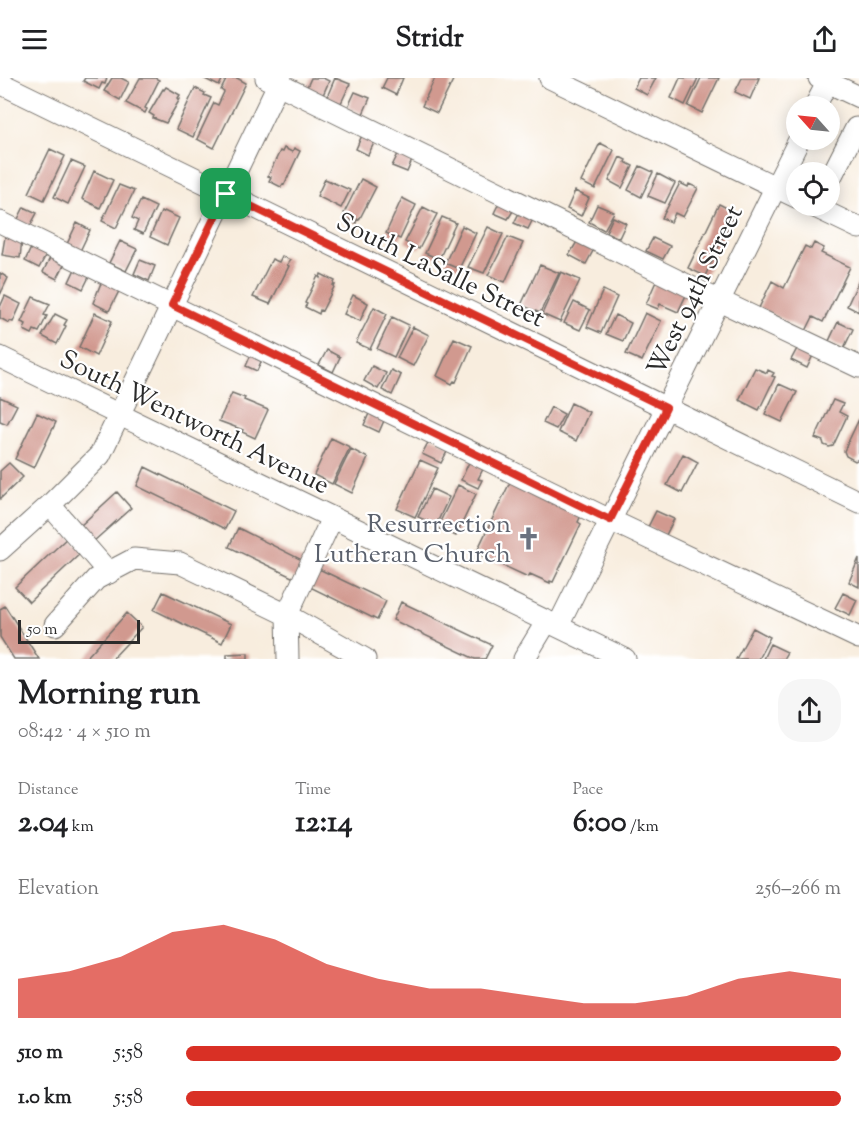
<!DOCTYPE html>
<html lang="en">
<head>
<meta charset="utf-8">
<style>
	:root { --surface:#fff; --page:#f6f6f6; --text:#202124; --muted:#757577; --accent:#d93025 }
	body { margin:0; font-family:"Sorts Mill Goudy",serif; background:var(--page); color:var(--text); height:100vh; display:flex; flex-direction:column; font-size:22px; white-space:nowrap }
	* { box-sizing:border-box; margin:0 }
	p { font-size:20px; color:var(--muted) }
	.icon { flex:none; width:33px; height:33px; fill:none; stroke:currentColor; stroke-width:2; stroke-linecap:round; stroke-linejoin:round }
	.map { position:relative; height:581px; overflow:hidden }
	.sheet { display:flex; flex-direction:column; background:var(--surface); flex:1 }
	.sheet>* { flex:none }
	.needle { width:39px; rotate:297deg }
	.buttons { position:absolute; left:786px; top:18px; display:grid; gap:12px }
	.buttons a { display:grid; place-items:center; width:54px; height:54px; border-radius:50%; background:var(--surface); box-shadow:0 3px 15px #0003; font-size:30px }
	.scale { position:absolute; left:18px; bottom:15px; width:122px; box-sizing:border-box; padding-left:6px; border:3px solid #2b2b2b; border-top:0; font-size:16px; line-height:21px; white-space:nowrap; color:#2b2b2b; -webkit-text-stroke:4px #fff; paint-order:stroke }
	.pin { position:absolute; display:grid; place-items:center; width:51px; height:51px; color:#fff; margin:-26px; border-radius:12px; box-shadow:0 3px 9px #0006 }
	.round { display:grid; place-items:center; flex:none; width:63px; height:63px; border-radius:24px; background:var(--page) }
	.summary { display:flex; align-items:center; justify-content:space-between; height:102px; padding:0 18px }
	h1 { font-size:33px; font-weight:700; line-height:45px }
	.metrics { display:grid; grid-template-columns:repeat(3,1fr); gap:9px; height:102px; padding:6px 18px }
	.metrics div { display:grid; align-content:center }
	.metrics b { font-size:30px; font-weight:700 }
	.metrics small { font-size:16px; font-weight:400 }
	.metrics p { font-size:16px }
	.chart { height:168px; padding:12px 18px }
	.chart p { display:flex; justify-content:space-between }
	.chart svg { width:100%; height:108px; margin-top:6px; fill:var(--accent); opacity:.7 }
	ul { padding:0 18px; list-style:none; font-size:20px }
	li { display:grid; grid-template-columns:96px 72px 1fr; align-items:center; height:45px }
	li i { height:15px; border-radius:8px; background:var(--accent) }
	header { display:flex; justify-content:space-between; align-items:center; height:78px; padding:0 18px; background:var(--surface); font-size:27px; font-weight:700 }
	.map>svg:first-child { display:block }
	.building { fill:#d1998f }
	.lines { fill:none; stroke-linecap:round; stroke-linejoin:round }
	.minor-casing { stroke:#736f6a; stroke-width:23 }
	.minor { stroke:#fff; stroke-width:21 }
	.route-casing { stroke:#fff; stroke-width:12 }
	.route { stroke:#d93025; stroke-width:8 }
	.labels { text-anchor:middle; stroke-width:4.5; stroke-linejoin:round; paint-order:stroke }
	.street-label { font-size:26px; fill:#2b2b2b; stroke:#fff }
	.worship-label { font-size:26px; fill:#5b616d; stroke:#fff; text-anchor:end }
</style>
</head>
<body>
<header><svg class="icon" aria-label="menu" viewBox="0 0 24 24"><path d="M4 6h16M4 12h16M4 18h16"/></svg>Stridr<svg class="icon" aria-label="share" viewBox="0 0 24 24"><path d="M12 15V3M7 8l5-5 5 5M5 13v7h14v-7"/></svg></header>
<div class="map">
<svg width="859" height="581" viewBox="0 0 859 581">
	<rect width="100%" height="100%" fill="#fff"/>
	<filter id="ink" filterUnits="userSpaceOnUse"><feTurbulence type="fractalNoise" baseFrequency=".0167" numOctaves="2"/><feDisplacementMap in="SourceGraphic" scale="12" xChannelSelector="R" yChannelSelector="G"/><feConvolveMatrix kernelMatrix="1 2 1 2 8 2 1 2 1" color-interpolation-filters="sRGB"/></filter>
	<filter id="wash" filterUnits="userSpaceOnUse"><feTurbulence type="fractalNoise" baseFrequency=".008" numOctaves="4" result="noise"/><feDisplacementMap in="SourceGraphic" scale="24" xChannelSelector="R" yChannelSelector="G"/><feGaussianBlur stdDeviation="1.35" result="paint"/><feColorMatrix in="noise" values="0 0 0 0 0 0 0 0 0 0 0 0 0 0 0 0 0 1.4 0 .05"/><feComposite in="paint" operator="in"/></filter>
	<g filter="url(#wash)">
		<rect width="100%" height="100%" fill="#f8edde"/>
		<g id="blocks">
			<path class="building" d="M85,0H107L105,6L102,5L99,11L83,3Z
				M112,0H121L129,4L120,22L104,13Z
				M140,0H155L159,2L145,30L147,31L145,35L126,25Z
				M203,0H223L219,8Z
				M227,0H237L246,5L214,70L197,61L214,25L218,27L224,14L221,12Z
				M311,0H323L329,3L323,17L307,9Z
				M335,0L350,6L341,25L327,19Z
				M387,0H403L396,17L382,10Z
				M435,0H454L437,35L422,28Z
				M639,0H656L647,17L634,10Z
				M680,0H698L685,27L671,20Z
				M701,0H719L702,35L688,28Z
				M742,0H759L750,21L735,14Z
				M166,9L180,17L178,20L180,21L166,45L153,40L154,38L149,35L163,11L164,12Z
				M195,10L205,15L204,17L211,20L193,59L176,51Z
				M355,14L370,20L363,36L348,29Z
				M363,55L376,61L368,77L356,71Z
				M600,65L614,72L595,111L581,104Z
				M284,70L292,74L294,70L300,73L284,107L283,106L281,109L269,103L271,99L268,98L280,73L282,74Z
				M50,71L65,78L44,122L29,115Z
				M399,74L413,80L407,94L392,88Z
				M620,79L626,82L625,84L633,88L622,110L609,103Z
				M71,83L85,89L68,126L54,119Z
				M640,88L653,94L641,119L628,112Z
				M94,93L113,102L100,130L82,121Z
				M658,96L675,105L665,125L648,118Z
				M325,101L350,112L341,130L317,118Z
				M361,101L376,109L359,142L357,141L356,145L343,139L345,136L344,135Z
				M680,105L688,109L689,106L698,110L683,139L675,135L671,144L662,140Z
				M119,107L134,113L116,150L102,143Z
				M575,113L589,120L581,138L567,131Z
				M402,120L416,127L400,161L386,155Z
				M501,121L516,128L508,141L494,135Z
				M141,122L156,129L143,156L134,152L138,143L132,140Z
				M719,126L735,134L705,198L688,190Z
				M597,127L614,134L604,152L589,144Z
				M24,129L37,135L30,148L17,143Z
				M423,129L437,136L419,171L405,164Z
				M521,131L535,137L528,151L514,145Z
				M164,133L179,140L167,167L150,159L161,134L163,135Z
				M442,139L456,145L439,181L425,175Z
				M613,139L626,145L619,160L606,154Z
				M77,145L90,152L80,173L67,166Z
				M462,148L476,155L459,191L445,185Z
				M488,149L503,156L484,195L468,189Z
				M5,159L22,161L20,180L2,177Z
				M508,159L523,165L505,204L488,197Z
				M653,160L670,168L663,181L646,173Z
				M578,162L594,171L586,186L569,177Z
				M120,163L137,171L126,193L109,185Z
				M814,165L824,170L821,175L850,189L823,244L813,239L806,253L759,230L772,203L784,210L805,168L811,171Z
				M32,168L47,175L39,190L25,183Z
				M51,178L65,185L57,201L43,194Z
				M282,178L290,182L287,187L289,188L270,226L253,219L272,181L279,184Z
				M140,182L155,188L149,203L134,196Z
				M540,187L559,195L540,235L521,227Z
				M76,189L91,195L83,211L69,204Z
				M561,194L580,202L560,244L542,236Z
				M0,195L8,200L0,217Z
				M321,196L335,203L333,207H335L322,233L320,232L319,236L305,229L307,226L305,225L318,198L320,200Z
				M658,199L688,213L678,234L660,226L658,231L646,226Z
				M103,200L121,209L109,233L93,225Z
				M859,202V234L847,228Z
				M603,212L617,219L601,255L587,249Z
				M353,217L368,225L360,243L344,236Z
				M5,218L21,226L13,244L10,243L9,245L0,240V229Z
				M33,219L50,226L44,237L47,238L39,254L34,252L32,256L24,252L26,246L21,244Z
				M574,224L590,232L580,252L564,245Z
				M374,229L387,236L370,271L356,265Z
				M95,235L112,243L96,278L79,269Z
				M645,235L661,243L642,283L626,276Z
				M55,236L67,242L64,247L66,248L57,266L42,258Z
				M615,237L631,245L623,263L606,256Z
				M392,239L409,247L394,279L377,271Z
				M838,244L853,251L844,270L829,263Z
				M413,249L429,257L413,288L397,280Z
				M454,260L472,268L456,304L454,303L452,306L437,298Z
				M799,267L814,275L807,290L791,282Z
				M327,272L340,279L333,294L319,287Z
				M252,274L263,279L257,293L246,288Z
				M372,288L386,295L378,311L364,303Z
				M755,290L767,295L768,292L774,295L772,298L775,299L759,332L739,322Z
				M391,292L401,297L392,317L382,312Z
				M779,306L797,314L782,344L765,336Z
				M232,315L245,320L244,322L268,332L255,360L242,354L243,352L219,343Z
				M0,319L17,327L7,346L0,343Z
				M833,322L843,326L839,334L847,338L833,368L829,369L824,367L823,363L815,360Z
				M571,325L589,334L576,363L558,354Z
				M551,329L564,336L556,351L543,345Z
				M371,331L386,338L379,354L364,347Z
				M37,335L56,344L34,390L15,381Z
				M859,341V381L855,383L846,378L844,373Z
				M431,359L450,368L441,385L422,376Z
				M331,360L350,369L332,406L314,397Z
				M351,371L368,380L352,415L334,406Z
				M683,376L698,384L682,415L667,407Z
				M471,380L485,387L478,401L482,402L478,410L461,402Z
				M420,382L438,390L415,439L397,431Z
				M9,385L23,399L0,421V393Z
				M145,389L234,433L225,451L137,408Z
				M513,398L582,435L578,444L581,446L553,504L550,503V505L530,496L528,499L476,475Z
				M458,407L476,416L456,458L437,450Z
				M432,411L449,419L436,447L418,439Z
				M117,414L131,430L94,463L80,448Z
				M656,433L674,441L666,457L648,449Z
				M238,450L304,483L296,501L229,469Z
				M69,458L83,473L29,524L15,509Z
				M859,480V509L849,504Z
				M319,491L386,523L377,542L310,509Z
				M163,514L231,546L222,565L154,532Z
				M843,515L857,522L850,537L835,530Z
				M401,524L492,567L485,581H475L393,542Z
				M5,528L39,581H14L0,559V531Z
				M127,535L142,549L112,581H85Z
				M753,550L770,559L758,581H736Z
				M770,566L787,574L783,581H763Z
				M248,575V581H227V576Z"/>
		</g>
	</g>
	<g filter="url(#ink)">
		<use href="#blocks" fill-opacity="0" stroke="#736f6a" stroke-width="1.5"/>
		<g class="lines">
			<defs>
				<path id="minor" d="M266,0L699,213L859,289
					M550,0L796,119
					M819,0L859,19
					M0,5L859,424
					M815,28L830,0
					M830,101L856,50
					M813,128L859,150
					M0,144L610,442L859,560
					M0,279L625,581
					M50,427L109,495
					M0,472L50,427L100,377L281,0
					M55,547L96,501L134,481L180,485L287,537L365,581
					M558,548L799,62
					M288,581L287,537L332,440
					M524,581L547,543"/>
			</defs>
			<use href="#minor" class="minor-casing"/>
			<use href="#minor" class="minor"/>
		</g>
	</g>
	<g class="lines" filter="url(#ink)">
		<defs>
			<path id="route" d="M226,116L666,330L610,442L172,227Z"/>
		</defs>
		<use href="#route" class="route-casing"/>
		<use href="#route" class="route"/>
	</g>
	<defs>
		<symbol id="church-bare" viewBox="-9 -9 18 18"><path d="M-1.2-6h2.4v3.5h3.3v2.4h-3.3V6h-2.4V-.1h-3.3v-2.4h3.3Z" fill="#6b7280" stroke="#fff" stroke-width="2.5" paint-order="stroke"/></symbol>
	</defs>
	<g fill-rule="evenodd">
		<use href="#church-bare" x="512" y="444" width="33" height="33"/>
	</g>
	<g class="labels">
		<g class="street-label">
			<text transform="translate(441 191) rotate(26)" y="9">South LaSalle Street</text>
			<text transform="translate(694 212) rotate(-64)" y="9">West 94th Street</text>
			<text transform="translate(195 343) rotate(26)" y="9">South Wentworth Avenue</text>
		</g>
		<g class="worship-label">
			<text x="511" y="454">Resurrection<tspan x="511" dy="30">Lutheran Church</tspan></text>
		</g>
	</g>
</svg>
<div class="buttons">
<a><svg class="needle" viewBox="-14 -14 28 28"><path d="M0-13l5 13h-10z" fill="#e53935"/><path d="M0 13l5-13h-10z" fill="#757577"/></svg></a>
<a><svg class="icon" aria-label="locate" viewBox="0 0 24 24"><circle cx="12" cy="12" r="6"/><path d="M12 2v4M12 18v4M2 12h4M18 12h4"/></svg></a>
</div>
<div class="scale">50 m</div>
<div class="pin" style="left:226px;top:116px;background:#1e9e55"><svg class="icon" aria-label="arrive" viewBox="0 0 24 24"><path d="M6 21V4h12l-3 4 3 4H6"/></svg></div>
</div>
<section class="sheet">
<div class="summary"><div><h1>Morning run</h1><p>08:42 · 4 × 510 m</p></div><a class="round"><svg class="icon" aria-label="share" viewBox="0 0 24 24"><path d="M12 15V3M7 8l5-5 5 5M5 13v7h14v-7"/></svg></a></div>
<div class="metrics">
<div><p>Distance</p><b>2.04<small> km</small></b></div>
<div><p>Time</p><b>12:14</b></div>
<div><p>Pace</p><b>6:00<small> /km</small></b></div>
</div>
<div class="chart"><p><span>Elevation</span>256–266 m</p>
<svg viewBox="0 0 160 44" preserveAspectRatio="none"><path d="M0 44V28L10 25L20 19L30 9L40 6L50 12L60 22L70 28L80 32L90 32L100 35L110 38L120 38L130 35L140 28L150 25L160 28V44z"/></svg>
</div>
<ul>
<li><b>510 m</b>5:58<i style="width:100%"></i></li>
<li><b>1.0 km</b>5:58<i style="width:100%"></i></li>
</ul>
</section>
</body>
</html>
